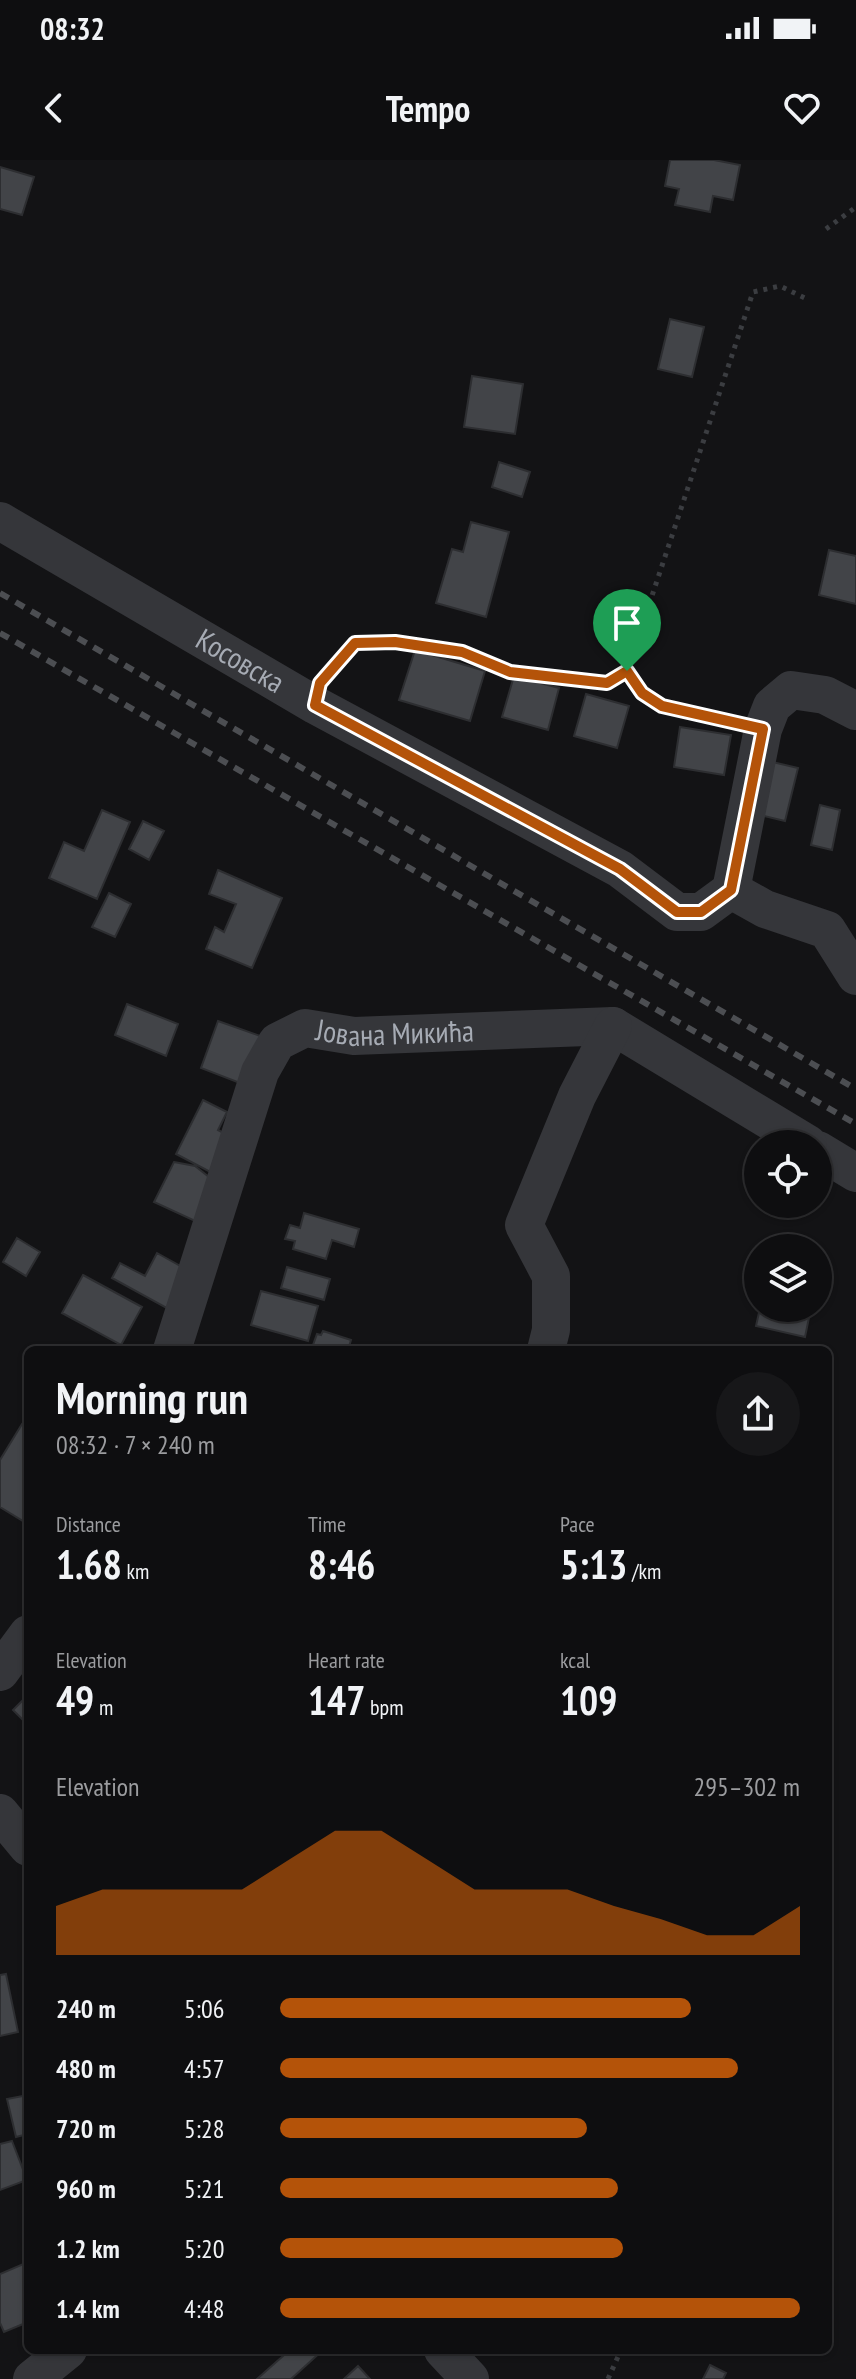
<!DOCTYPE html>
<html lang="en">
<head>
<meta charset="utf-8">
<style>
	:root { --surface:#0e0e10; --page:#171719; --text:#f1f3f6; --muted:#9b9c9f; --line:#2e2e30; --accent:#b45309 }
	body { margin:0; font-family:"PT Sans Narrow",sans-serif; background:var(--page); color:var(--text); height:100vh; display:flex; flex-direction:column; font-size:30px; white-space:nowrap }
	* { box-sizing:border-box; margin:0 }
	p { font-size:26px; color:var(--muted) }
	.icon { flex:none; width:44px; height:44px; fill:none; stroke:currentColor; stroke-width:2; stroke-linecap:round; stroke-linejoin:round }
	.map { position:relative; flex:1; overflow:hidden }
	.panel { position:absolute; left:24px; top:1186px; width:808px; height:1008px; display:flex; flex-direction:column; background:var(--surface); border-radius:12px; box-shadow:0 2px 6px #0004,0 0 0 2px var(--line) }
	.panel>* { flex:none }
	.controls { position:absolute; left:744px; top:970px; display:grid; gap:16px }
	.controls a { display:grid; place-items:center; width:88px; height:88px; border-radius:50%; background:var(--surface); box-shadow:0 2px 6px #0004,0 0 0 2px var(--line); font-size:40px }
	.pin { position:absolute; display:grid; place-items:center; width:68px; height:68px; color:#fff; margin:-82px -34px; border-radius:50% 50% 50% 0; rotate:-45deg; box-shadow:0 0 8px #0007 }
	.pin .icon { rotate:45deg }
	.round { display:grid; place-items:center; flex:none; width:84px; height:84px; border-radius:42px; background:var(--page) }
	.headline { display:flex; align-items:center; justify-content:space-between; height:136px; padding:0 32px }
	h1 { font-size:44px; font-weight:700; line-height:60px }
	.stats { display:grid; grid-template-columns:repeat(3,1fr); gap:12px; height:136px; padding:8px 32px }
	.stats div { display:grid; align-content:center }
	.stats b { font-size:40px; font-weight:700 }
	.stats small { font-size:22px; font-weight:400 }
	.stats p { font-size:22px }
	.chart { height:224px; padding:16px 32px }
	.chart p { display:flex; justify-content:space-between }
	.chart svg { width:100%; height:144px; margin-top:8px; fill:var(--accent); opacity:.7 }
	ul { padding:0 32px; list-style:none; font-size:26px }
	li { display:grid; grid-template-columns:128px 96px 1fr; align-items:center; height:60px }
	li i { height:20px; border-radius:10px; background:var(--accent) }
	.status { display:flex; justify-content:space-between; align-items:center; height:56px; padding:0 40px; background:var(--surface); direction:ltr }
	.status svg { height:22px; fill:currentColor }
	header { display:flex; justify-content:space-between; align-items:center; height:104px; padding:0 32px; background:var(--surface); font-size:36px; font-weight:700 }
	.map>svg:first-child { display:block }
	.building { fill:#424448; stroke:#2d2e31; stroke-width:2 }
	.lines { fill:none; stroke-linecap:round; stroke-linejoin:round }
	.path { stroke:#3b3d41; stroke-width:5; stroke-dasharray:4 6; stroke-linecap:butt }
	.street { stroke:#35363a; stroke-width:38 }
	.rail { stroke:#4c4e52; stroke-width:6; stroke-dasharray:10 8; stroke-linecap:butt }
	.route-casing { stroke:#fff; stroke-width:16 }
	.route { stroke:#b45309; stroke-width:10 }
	.labels { text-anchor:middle; stroke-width:6; stroke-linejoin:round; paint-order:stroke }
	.street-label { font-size:30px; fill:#a6abb4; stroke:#0e0e10 }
</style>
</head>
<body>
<div class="status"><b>08:32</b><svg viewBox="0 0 49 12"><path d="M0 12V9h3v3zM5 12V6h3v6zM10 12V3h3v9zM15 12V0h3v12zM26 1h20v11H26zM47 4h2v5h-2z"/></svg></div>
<header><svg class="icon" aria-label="back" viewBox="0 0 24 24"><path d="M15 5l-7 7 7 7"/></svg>Tempo<svg class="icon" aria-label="heart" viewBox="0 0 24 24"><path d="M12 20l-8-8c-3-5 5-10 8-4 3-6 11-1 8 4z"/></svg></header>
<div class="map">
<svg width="856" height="2219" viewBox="0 0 856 2219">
	<rect width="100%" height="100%" fill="#131315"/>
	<path class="building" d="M670,0H714L740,5L733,40L713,36L710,52L675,45L679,29L665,26Z
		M0,7L34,17L22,55L0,49Z
		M670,159L704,167L692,217L658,209Z
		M472,216L523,224L515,274L464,267Z
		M499,302L530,312L522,337L492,327Z
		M471,362L509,372L486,457L436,443L452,389L463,392Z
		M829,390L856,396V444L819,435Z
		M415,490L485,511L470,561L399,540Z
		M514,516L559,528L548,570L502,557Z
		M586,534L629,546L617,588L574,576Z
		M680,567L731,575L724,615L674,607Z
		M764,600L798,608L785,661L751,653Z
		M820,645L840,650L832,690L811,685Z
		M102,650L130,662L97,739L49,718L64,682L84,691Z
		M143,661L164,671L149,700L129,689Z
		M218,710L282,738L252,808L206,789L215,767L224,772L236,744L209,734Z
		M109,733L131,744L115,777L92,767Z
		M127,844L178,864L166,896L115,875Z
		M218,861L263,877L245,925L201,908Z
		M203,940L227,952L218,970L235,979L216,1015L176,994Z
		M174,1002L195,1006L214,1021L195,1061L154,1042Z
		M304,1053L359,1069L354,1087L332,1080L326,1099L293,1089L295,1081L285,1079L290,1065L300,1068Z
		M17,1078L40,1092L26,1116L3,1102Z
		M157,1093L193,1113L172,1151L112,1118L120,1103L145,1116Z
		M287,1107L330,1119L324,1140L281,1128Z
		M83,1115L142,1147L121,1185L62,1153Z
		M261,1131L318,1146L308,1181L251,1165Z
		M760,1148H811L805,1177L756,1166Z
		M323,1171L351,1180L348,1190H325L313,1185L317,1174L321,1175Z
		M22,1264L28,1267V1352L23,1361L0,1347V1300Z
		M28,1535V1565L13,1550Z
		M6,1814L18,1872L0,1876V1815Z
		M28,1935V1974L16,1977L7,1939Z
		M12,1981L27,2020L0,2030V1984Z
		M28,2102V2162L4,2172L0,2163V2114Z
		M277,2190H323L291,2219H257L283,2196Z
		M710,2205L726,2213L723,2219H703Z
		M358,2206L370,2219H344Z"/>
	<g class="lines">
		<path class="path" d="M826,69L856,47
			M627,511L753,132L780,126L809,140
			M327,515L355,483L395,482L462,492L510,512L607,523L627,511C655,554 682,551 729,561
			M608,2219L621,2190"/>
		<g class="street">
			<path id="s1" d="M0,361L315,545L620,709L677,752H701L731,730L763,569L772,546L791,530L825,535L856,551"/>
			<path d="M731,730L765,749L827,770L856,816"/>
			<path d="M818,990L856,1013"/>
			<path id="s2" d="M172,1190L260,912L277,882L305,868L354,876L613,866L808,984"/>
			<path d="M546,1190L551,1170V1116L524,1065L577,936L613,866"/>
			<path d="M0,1512L28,1474"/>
			<path d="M0,1653L28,1687"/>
			<path d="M443,2190L470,2219"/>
			<path d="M32,2219L68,2190"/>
		</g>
		<path class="rail" d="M0,433L856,929
			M0,473L856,964"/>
	</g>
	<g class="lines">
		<defs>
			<path id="route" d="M395,482L462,492L510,512L607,523L627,511L642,533L662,546L763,569L731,730L701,752H677L620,709L315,545L320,523L355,483Z"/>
		</defs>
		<use href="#route" class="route-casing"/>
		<use href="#route" class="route"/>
	</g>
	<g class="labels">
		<g class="street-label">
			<text dy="10" stroke="none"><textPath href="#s1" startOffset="278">Косовска</textPath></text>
			<text dy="10" stroke="none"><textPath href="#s2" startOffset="448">Јована Микића</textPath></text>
		</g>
	</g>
</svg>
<div class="controls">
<a><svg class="icon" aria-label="locate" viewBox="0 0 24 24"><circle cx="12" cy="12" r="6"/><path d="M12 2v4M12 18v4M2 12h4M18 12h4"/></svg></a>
<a><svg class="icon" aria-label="layers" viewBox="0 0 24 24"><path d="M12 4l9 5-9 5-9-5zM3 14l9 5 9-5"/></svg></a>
</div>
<div class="pin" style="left:627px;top:511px;background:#1e9e55"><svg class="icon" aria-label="arrive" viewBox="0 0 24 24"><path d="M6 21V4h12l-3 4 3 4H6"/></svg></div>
<section class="panel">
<div class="headline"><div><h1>Morning run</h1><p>08:32 · 7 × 240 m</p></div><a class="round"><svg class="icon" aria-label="share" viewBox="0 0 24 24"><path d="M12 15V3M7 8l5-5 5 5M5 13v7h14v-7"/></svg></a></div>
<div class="stats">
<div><p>Distance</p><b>1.68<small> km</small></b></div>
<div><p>Time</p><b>8:46</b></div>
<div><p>Pace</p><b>5:13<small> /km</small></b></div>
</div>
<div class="stats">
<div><p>Elevation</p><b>49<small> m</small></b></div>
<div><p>Heart rate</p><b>147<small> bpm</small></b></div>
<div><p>kcal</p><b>109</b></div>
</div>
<div class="chart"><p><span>Elevation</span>295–302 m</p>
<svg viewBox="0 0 160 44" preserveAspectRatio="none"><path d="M0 44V29L10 24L20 24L30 24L40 24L50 15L60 6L70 6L80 15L90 24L100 24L110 24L120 29L130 33L140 38L150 38L160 29V44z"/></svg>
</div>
<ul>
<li><b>240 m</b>5:06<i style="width:79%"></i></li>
<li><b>480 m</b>4:57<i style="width:88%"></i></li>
<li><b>720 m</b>5:28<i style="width:59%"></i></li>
<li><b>960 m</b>5:21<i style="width:65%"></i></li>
<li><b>1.2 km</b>5:20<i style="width:66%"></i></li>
<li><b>1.4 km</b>4:48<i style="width:100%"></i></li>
</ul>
</section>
</div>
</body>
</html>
